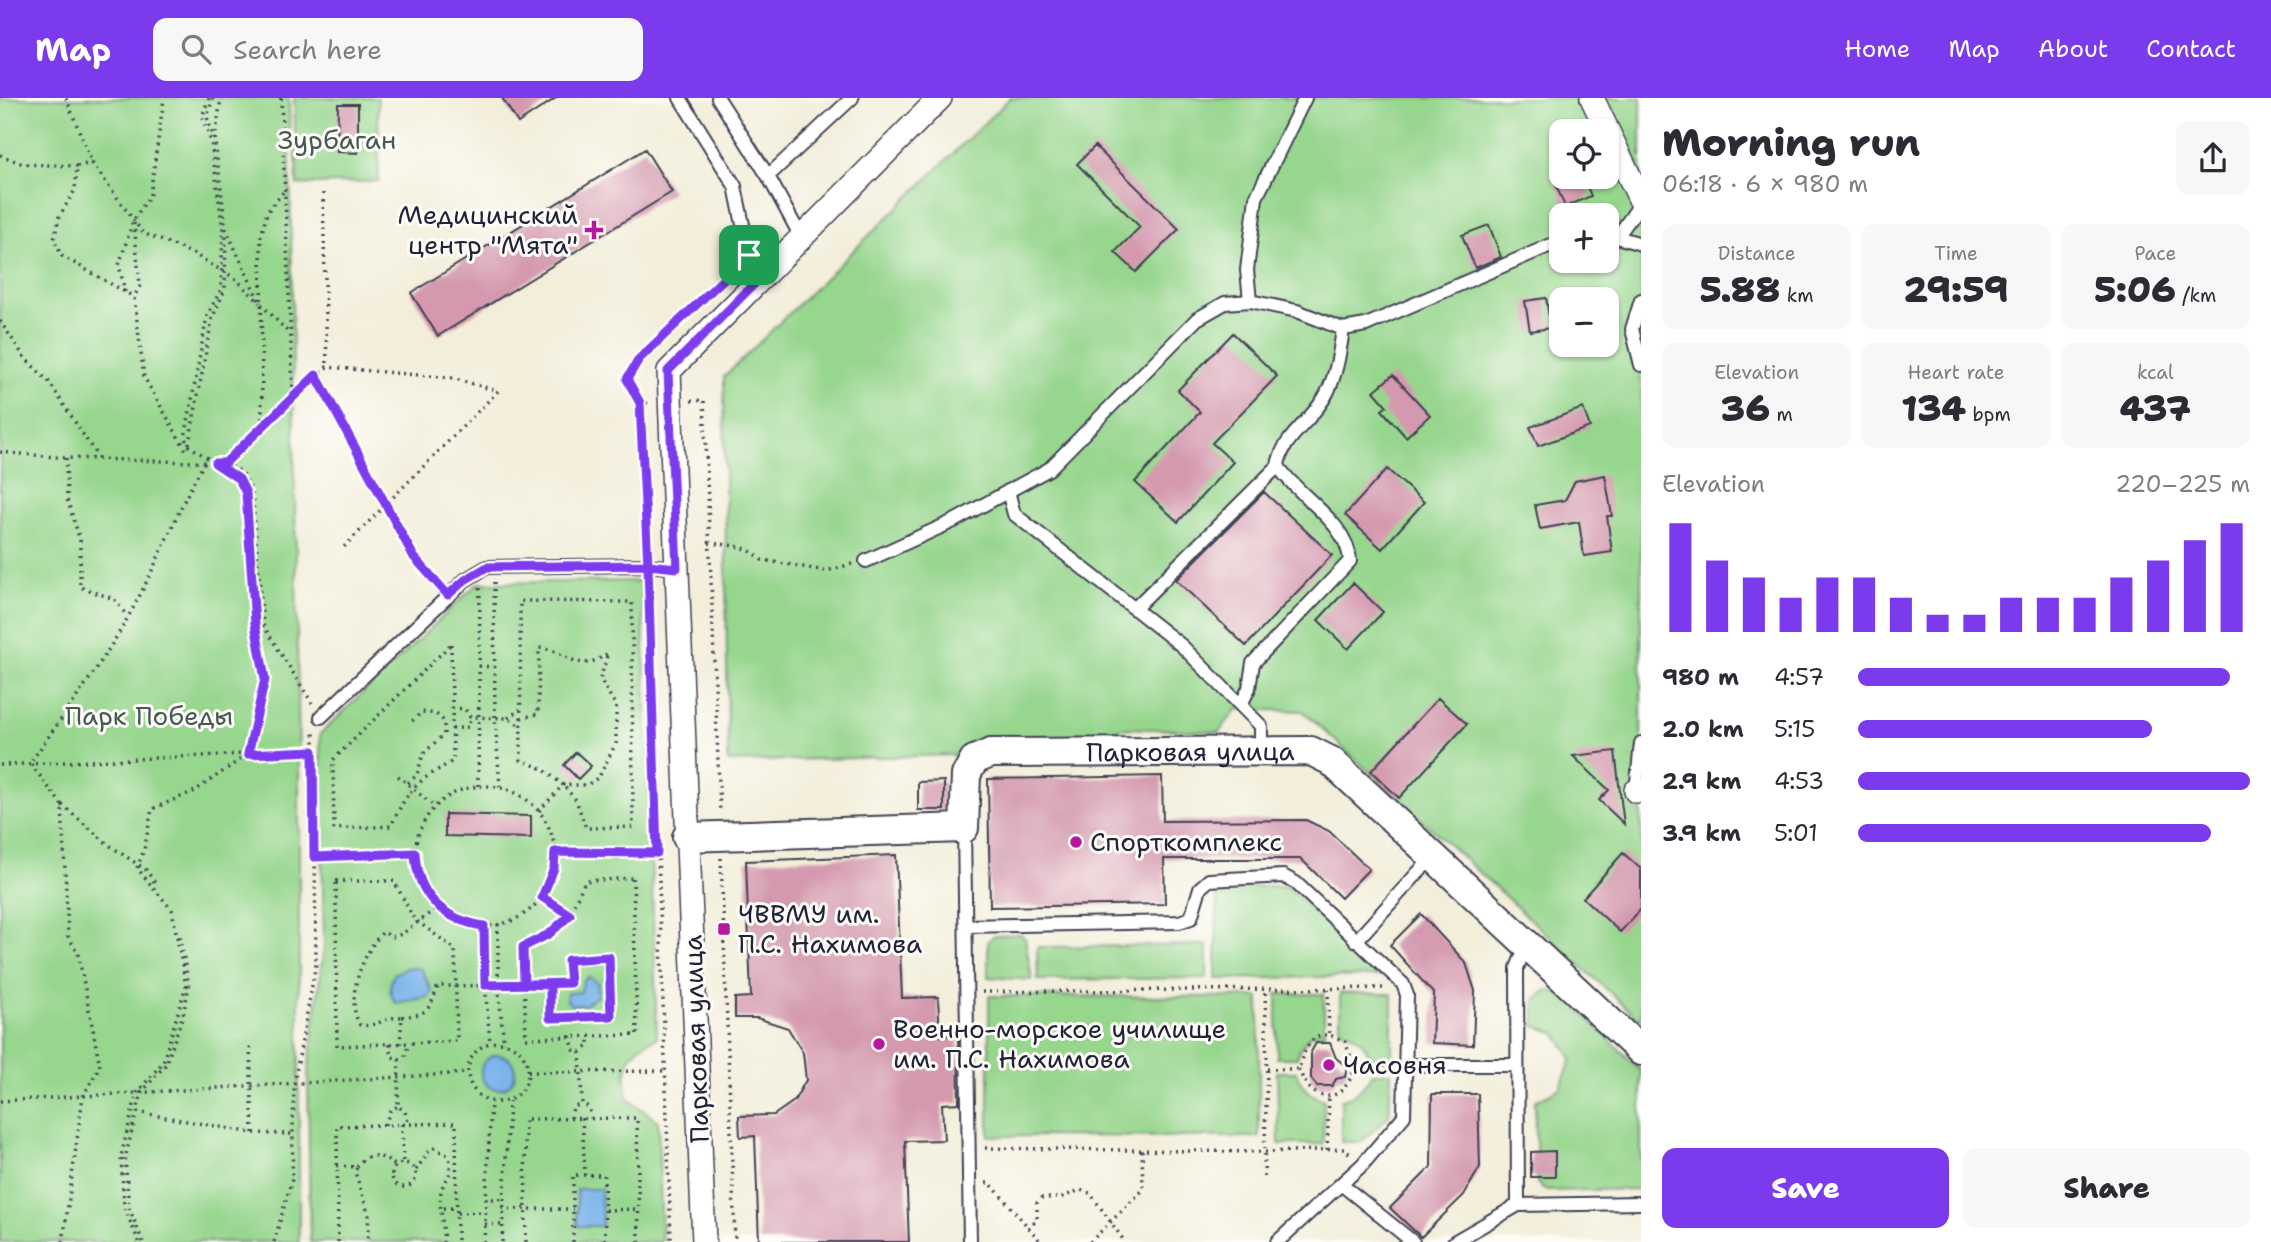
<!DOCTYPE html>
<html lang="en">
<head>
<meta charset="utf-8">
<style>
	:root { --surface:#fff; --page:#f7f7f7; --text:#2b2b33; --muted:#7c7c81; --accent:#7c3aed }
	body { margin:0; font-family:"Shantell Sans",sans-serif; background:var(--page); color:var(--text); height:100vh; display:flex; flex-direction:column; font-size:26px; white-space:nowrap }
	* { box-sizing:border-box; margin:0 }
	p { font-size:23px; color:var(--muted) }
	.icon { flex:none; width:38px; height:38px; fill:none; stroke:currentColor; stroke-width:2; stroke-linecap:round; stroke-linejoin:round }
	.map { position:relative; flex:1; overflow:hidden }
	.side { display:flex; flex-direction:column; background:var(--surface); width:630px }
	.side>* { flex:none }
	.tools { position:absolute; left:1549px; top:21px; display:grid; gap:14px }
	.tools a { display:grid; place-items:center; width:70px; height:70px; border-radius:14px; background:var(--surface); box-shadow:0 2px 5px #0004; font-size:35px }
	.pin { position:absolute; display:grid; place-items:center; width:60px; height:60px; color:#fff; margin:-30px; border-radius:14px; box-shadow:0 4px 10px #0006 }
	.round { display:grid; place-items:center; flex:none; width:74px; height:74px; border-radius:14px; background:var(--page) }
	.head { display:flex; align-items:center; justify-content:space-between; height:119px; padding:0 21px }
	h1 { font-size:38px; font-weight:800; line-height:52px }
	.stats { display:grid; grid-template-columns:repeat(3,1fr); gap:10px; height:119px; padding:7px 21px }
	.stats div { display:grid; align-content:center; border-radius:14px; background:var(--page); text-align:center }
	.stats b { font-size:35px; font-weight:800 }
	.stats small { font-size:19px; font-weight:400 }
	.stats p { font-size:19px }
	.chart { height:196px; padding:14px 21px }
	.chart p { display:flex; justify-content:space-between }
	.chart svg { width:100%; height:126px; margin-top:7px; stroke:var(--accent); stroke-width:6 }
	.cta { display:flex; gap:14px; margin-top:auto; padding:14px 21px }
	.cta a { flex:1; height:80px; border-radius:14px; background:var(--accent); color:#fff; font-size:28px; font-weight:800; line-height:80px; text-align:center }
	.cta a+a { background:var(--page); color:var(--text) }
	ul { padding:0 21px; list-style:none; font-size:23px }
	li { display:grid; grid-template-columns:112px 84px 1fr; align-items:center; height:52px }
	li i { height:18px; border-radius:9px; background:var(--accent) }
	header { display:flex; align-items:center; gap:42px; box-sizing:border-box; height:98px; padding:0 35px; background:var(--accent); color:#fff }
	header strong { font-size:33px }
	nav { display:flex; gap:38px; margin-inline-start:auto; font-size:24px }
	.search { width:490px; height:63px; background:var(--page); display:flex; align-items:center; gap:18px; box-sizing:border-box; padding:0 24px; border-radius:14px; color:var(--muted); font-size:26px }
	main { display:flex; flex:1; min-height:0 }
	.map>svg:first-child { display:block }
	.green { fill:#96d68d; stroke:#5c7c64; stroke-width:2; fill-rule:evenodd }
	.water { fill:#7ab4eb; stroke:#4e6b93; stroke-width:2 }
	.building { fill:#d499ae }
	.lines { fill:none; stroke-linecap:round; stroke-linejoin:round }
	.service-casing { stroke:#414153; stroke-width:16 }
	.minor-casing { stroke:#414153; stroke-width:26 }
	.tertiary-casing { stroke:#414153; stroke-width:32 }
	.path { stroke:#414153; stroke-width:3.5; stroke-dasharray:2 5; stroke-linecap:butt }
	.service { stroke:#fff; stroke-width:12 }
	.minor { stroke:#fff; stroke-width:23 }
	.tertiary { stroke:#fff; stroke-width:28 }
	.route-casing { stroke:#fff; stroke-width:14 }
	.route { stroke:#7c3aed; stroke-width:9 }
	.poi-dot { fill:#b5179e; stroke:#fdfcf7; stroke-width:2.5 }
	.labels { text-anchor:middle; stroke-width:6; stroke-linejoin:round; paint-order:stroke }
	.park-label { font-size:26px; fill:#455854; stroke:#fdfcf7 }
	.poi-label { font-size:26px; fill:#22223b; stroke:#fdfcf7; text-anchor:start }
	.street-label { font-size:26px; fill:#22223b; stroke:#fdfcf7 }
</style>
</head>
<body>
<header>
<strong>Map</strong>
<div class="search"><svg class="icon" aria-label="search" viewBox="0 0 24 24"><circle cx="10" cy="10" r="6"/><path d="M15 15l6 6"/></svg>Search here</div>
<nav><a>Home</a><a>Map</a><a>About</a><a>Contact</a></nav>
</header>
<main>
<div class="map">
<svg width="1641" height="1144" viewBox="0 0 1641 1144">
	<rect width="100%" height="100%" fill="#fdfcf7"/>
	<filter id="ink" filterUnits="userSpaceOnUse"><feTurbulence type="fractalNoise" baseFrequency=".0143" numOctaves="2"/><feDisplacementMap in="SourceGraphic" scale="14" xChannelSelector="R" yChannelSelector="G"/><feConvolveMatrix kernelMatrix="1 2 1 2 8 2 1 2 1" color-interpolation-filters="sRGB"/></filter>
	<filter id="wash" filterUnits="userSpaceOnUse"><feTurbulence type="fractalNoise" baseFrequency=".00686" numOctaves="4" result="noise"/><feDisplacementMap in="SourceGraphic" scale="28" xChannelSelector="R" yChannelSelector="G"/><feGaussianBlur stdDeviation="1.57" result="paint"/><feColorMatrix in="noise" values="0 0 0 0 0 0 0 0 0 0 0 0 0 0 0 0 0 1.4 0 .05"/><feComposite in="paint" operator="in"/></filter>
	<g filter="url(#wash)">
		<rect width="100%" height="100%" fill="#f3eeda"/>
		<path class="green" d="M0,0H289L299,667V1144H0Z
			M294,0H378L379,83L297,87Z
			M1010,0H1641V923L1303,613L1237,611L1219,634L1129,630L952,657L728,664L724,279ZM1561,33H1606V79H1561ZM1561,117H1606V163H1561ZM1561,201H1606V247H1561Z
			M642,483L657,940C626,950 622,973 628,1001L658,1023L662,1144H310L308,976L324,847L320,636L478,485Z
			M1287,788L1381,878L1216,881L1217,799L1225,789Z
			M1020,836L1025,840L1032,882L988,879V843L994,838Z
			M1207,847V880L1038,882L1037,849Z
			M1548,892L1564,896L1641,973V1091L1547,1093L1537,1085L1535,1003L1560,990L1572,961L1556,935L1535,928V901Z
			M1340,895L1392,896V960H1370C1366,944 1355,936 1340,931Z
			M1277,896H1324V936H1312L1300,950L1297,960H1277Z
			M989,898L1259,899V1039L989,1038Z
			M1277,974H1296C1302,989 1309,997 1324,1002L1323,1046H1279Z
			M1372,975H1391L1389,1018L1361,1044H1341V1001C1358,997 1364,990 1372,975Z"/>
		<path class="water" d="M409,869L421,871L432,893L428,899L396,905C388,894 389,886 395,875Z
			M588,879L598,885L597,898L585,907H571L566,902L567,895L581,894L583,884Z
			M481 974a17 17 0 1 1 34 0a17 17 0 1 1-34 0Z
			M577,1091H601L602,1128H577Z"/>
		<g id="blocks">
			<path class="building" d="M502,0H556L518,25Z
				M338,6H358V55L337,54Z
				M1095,48L1179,131L1136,174L1115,154L1140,129L1077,66Z
				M645,51L672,94L438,238L411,195Z
				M1568,79H1583L1591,98L1565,109L1555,84Z
				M1489,127L1501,159L1475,170L1462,137Z
				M1546,200L1551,230L1530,233L1525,203Z
				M1233,235L1277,278L1212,345L1233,364L1178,424L1135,384L1200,314L1178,292Z
				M1393,277L1430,317L1406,339L1382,312L1387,308L1374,293Z
				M1583,310L1590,329L1538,348L1530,329Z
				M1387,371L1424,404L1382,451L1345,417Z
				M1605,377L1612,418H1607L1612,454L1584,458L1579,424L1540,431L1535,407L1565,402L1575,383Z
				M1264,394L1332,457L1246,548L1176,482Z
				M1353,485L1383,514L1348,551L1318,522Z
				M1438,600L1467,626L1399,700L1371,673Z
				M1615,653L1621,703L1624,726L1599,702L1609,692L1573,658Z
				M576,654L591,668L578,681L564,667Z
				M1162,678L1163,723L1306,722L1329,733L1369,771L1341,800L1301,761H1164L1165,806L990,809L988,681Z
				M944,683V712H918V684Z
				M445,716L531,718V740L445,738Z
				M1623,755L1641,771V811L1620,834L1583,800Z
				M896,757L902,900L938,899L940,938L958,937L959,1005L942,1006L944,1042L905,1043L909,1144H759L755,1038L740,1039L739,1018L774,1017L794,1003L806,982L803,955L788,930L757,920H735V900L751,899L746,763Z
				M1421,816L1466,865L1475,893L1473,947L1432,945L1434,896L1390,847Z
				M1316,945H1330L1336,960L1347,969L1345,979L1336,981L1332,988H1317L1311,981V954Z
				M1432,996H1478L1480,1069L1464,1097L1421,1139L1390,1110L1431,1069Z
				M1555,1053V1079H1531V1054Z"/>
		</g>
	</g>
	<g filter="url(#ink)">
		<use href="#blocks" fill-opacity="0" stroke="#414153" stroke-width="2"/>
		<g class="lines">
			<defs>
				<path id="service" d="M680,0L735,88L755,185
					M718,0L768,78L801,139
					M768,78L852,0
					M1617,139L1641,105
					M1606,140L1617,139L1641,146
					M1641,202L1632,231L1641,267
					M1250,203L1247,172L1256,100L1305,0
					M1008,393L1014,416L1182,548L1261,628V653
					M866,463L954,423L1049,371L1197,221L1225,205L1250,203L1297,213L1343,231L1366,227L1551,147L1561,146
					M1134,511L1278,368
					M1241,607L1249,590L1253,565L1350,463C1348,424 1298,399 1278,368C1282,338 1314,322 1327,295C1337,275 1340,252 1343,231
					M321,619L465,482L487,469L648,467L677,470
					M1636,693L1641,645
					M964,730L970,1144
					M966,828L1179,824L1191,820L1200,790L1209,782L1283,778L1296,785L1403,886L1407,897L1404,1018L1362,1067L1277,1144
					M1356,843L1434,757
					M1407,967H1517
					M1341,1086L1413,1144
					M1518,1107L1517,870L1521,860L1532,850
					M1454,1144L1518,1107L1641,1105"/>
				<path id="minor" d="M1592,0L1641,103
					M1636,693H1641
					M704,1144L669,273L940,0"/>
				<g id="tertiary">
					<path id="s1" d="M687,739L964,730L966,677L974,662L991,655L1311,653L1331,663L1641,953"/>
				</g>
			</defs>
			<use href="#service" class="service-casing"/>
			<use href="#minor" class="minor-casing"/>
			<use href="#tertiary" class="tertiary-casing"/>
			<path class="path" d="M66,0L92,65L143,135L192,155L236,181L260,205
				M213,0L207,19L215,44L226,131L260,205L289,235
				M281,0L293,295
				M215,42L221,0
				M0,57L23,66L77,68L75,92L59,119L54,142L62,158L134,199
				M77,68L92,65
				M323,95L327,269
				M134,125L140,188L134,199L144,279L187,354
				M125,194L119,167L133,123L150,97L164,0
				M0,223L25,260L49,284L99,361
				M316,277L414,459L438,486
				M691,303L704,302L720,714
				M640,305L627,281L639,262L735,170
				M262,328L261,139L267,114L285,92
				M189,346L212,221L225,191L226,134
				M0,354L66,360L225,365L298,291L327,269L452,280L498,293L342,451
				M66,360L67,401L80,442V489L114,501L127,518
				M225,365L242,374L252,393L263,527L312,605
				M709,445C729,447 748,447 762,462L826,473L852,466
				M647,453L640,305H649
				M649,481L671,1144
				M494,484L495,619L500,689
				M451,546L453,663C415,685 410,688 391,728L334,731L333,662Z
				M479,568L494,569
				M452,610L465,611L470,619L508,620L520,628
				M508,620L520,611
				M521,620L538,616L539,550C567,551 576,579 608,555L600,581L616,608V645L599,679L587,687H563
				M452,631L469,629L470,619
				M0,667L313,653
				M398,678L435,709
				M408,685L417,677L423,656L444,636V623L436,616L422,614L410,625
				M478,688L480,490
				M415 758a70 70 0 1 1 140 0a70 70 0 1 1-140 0Z
				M62,707L109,747L146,772L156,786
				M539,713L563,687L543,671L521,662L520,503L632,504L633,729L586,730L576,702L563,687
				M555,754L657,755
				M314,759L415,755
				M721,760L735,1144
				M633,780L637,937L526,940L523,849C561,829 568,821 585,783Z
				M336,783H394L414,821L455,851L457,943L337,948Z
				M542,799L569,817
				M498,826V887L504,945
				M484,827L485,887L490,944
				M1328,891L1329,938
				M982,894L1384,890
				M402,919C429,916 429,912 438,888L550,887V920L611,917L609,859L568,862L570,885L550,887
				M570,938L574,952L580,954L582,1006L589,1009L591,1020
				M468 974a30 30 0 1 1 60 0a30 30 0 1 1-60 0Z
				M389,946L392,959L399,961L398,1008L405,1014L409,1026
				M400,946L402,919C387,918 375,930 360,927C344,901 363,854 383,834L392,839L402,836L438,809
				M250,949L253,1035
				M580,954L589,948V938
				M399,961L405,959L408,946
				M1267,971H1299C1305,946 1317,926 1345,944L1355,969L1390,968
				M1299,971C1311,1008 1344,1007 1355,969
				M528,974L666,973
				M0,1003L467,975
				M137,1014L253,1035L293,1036
				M571,1020L573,1009L582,1006
				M582,1020L585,1077
				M402,1026L403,1065
				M385,1027L390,1013L398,1008
				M985,1050L1265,1054L1344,1051L1350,1056
				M1327,1052L1329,999
				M392 1077a12 12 0 1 1 24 0a12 12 0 1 1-24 0Z
				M337,1068L357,1069L355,1074L369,1118L367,1144
				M357,1069C368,1051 382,1058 396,1068
				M416,1072L429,1053L434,1050L449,1058C453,1086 445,1076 441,1094C438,1107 445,1128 443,1144
				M1264,1079L1267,971L1265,892
				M986,1085H990L1041,1144
				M485,1101H502
				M443,1110H457
				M502,1111H573
				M605,1112L638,1111
				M457,1115L485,1114
				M485,1126L502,1127
				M1028,1130L1037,1122V1105L1042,1100H1061L1080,1092L1090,1095L1125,1144
				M63,1144L83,998L100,968L78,855L68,838L62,707L30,665C70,608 113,552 144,489C165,447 181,404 205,364
				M139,1144L124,1109L121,1058L137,995L163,964L186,888L172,812L137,770L144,752L152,711L195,693L248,656L265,581L255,526L246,395L239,381L188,347L185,340L207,218L221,191L223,132L211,43L202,19L209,0
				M143,1144L129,1110L125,1060L142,994L166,966L183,917L189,888L179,834
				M274,1144L292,1081L294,986L316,866L314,633
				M338,1144L337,1028L456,1025L457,1144
				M484,1144L491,1004
				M502,1144L509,1003
				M526,1144L525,1021L637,1020L639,1144
				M573,1144V1077H604L605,1144
				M1090,1144L1143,1092L1142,1052"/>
			<use href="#service" class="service"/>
			<use href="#minor" class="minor"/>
			<use href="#tertiary" class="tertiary"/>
		</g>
	</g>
	<g class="lines" filter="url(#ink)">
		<defs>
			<path id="route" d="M749,157L639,261L627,281L640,305L648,467L487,469L465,482L448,497L414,459L316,277L225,365H215L239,381L246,395L255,526L265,581L248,656L313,653L314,759L415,755C417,797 443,822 484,828L485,887L570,885L568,862L609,859L611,918L550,920V887L524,886L523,849L549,836L570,817L542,799L554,770L555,754L657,755L648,467L677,470L668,273L755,185L749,157"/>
		</defs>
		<use href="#route" class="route-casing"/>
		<use href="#route" class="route"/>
	</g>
	<g class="poi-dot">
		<path d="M590.5 121.5h7v7h7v7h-7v7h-7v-7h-7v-7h7z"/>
		<circle cx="1076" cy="744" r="7"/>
		<rect x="717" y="824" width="14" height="14" rx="3.5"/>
		<circle cx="879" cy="946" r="7"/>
		<circle cx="1329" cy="967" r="7"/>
	</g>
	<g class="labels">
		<g class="park-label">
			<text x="337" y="51">Зурбаган</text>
			<text x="149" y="627">Парк Победы</text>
		</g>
		<g class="poi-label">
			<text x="578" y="126" text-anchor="end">Медицинский<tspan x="578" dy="30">центр "Мята"</tspan></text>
			<text x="1090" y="753">Спорткомплекс</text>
			<text x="738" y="825">ЧВВМУ им.<tspan x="738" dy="30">П.С. Нахимова</tspan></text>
			<text x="893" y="940">Военно-морское училище<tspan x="893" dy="30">им. П.С. Нахимова</tspan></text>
			<text x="1343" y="976">Часовня</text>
		</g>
		<g class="street-label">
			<text dy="9" stroke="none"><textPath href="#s1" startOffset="565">Парковая улица</textPath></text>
			<text transform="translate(696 941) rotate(-92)" y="9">Парковая улица</text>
		</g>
	</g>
</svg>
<div class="tools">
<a><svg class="icon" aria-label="locate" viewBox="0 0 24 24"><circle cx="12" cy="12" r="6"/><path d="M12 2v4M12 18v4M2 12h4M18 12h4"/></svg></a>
<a>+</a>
<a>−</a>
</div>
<div class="pin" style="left:749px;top:157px;background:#1e9e55"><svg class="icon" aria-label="arrive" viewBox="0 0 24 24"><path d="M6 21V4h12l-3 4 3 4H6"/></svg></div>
</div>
<section class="side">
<div class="head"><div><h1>Morning run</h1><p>06:18 · 6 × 980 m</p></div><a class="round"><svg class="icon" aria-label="share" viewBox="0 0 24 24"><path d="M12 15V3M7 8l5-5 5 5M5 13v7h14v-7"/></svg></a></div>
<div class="stats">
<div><p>Distance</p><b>5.88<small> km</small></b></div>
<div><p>Time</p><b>29:59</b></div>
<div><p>Pace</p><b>5:06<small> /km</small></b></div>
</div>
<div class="stats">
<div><p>Elevation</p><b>36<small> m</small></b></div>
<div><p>Heart rate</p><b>134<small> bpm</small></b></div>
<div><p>kcal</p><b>437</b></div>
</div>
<div class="chart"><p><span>Elevation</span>220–225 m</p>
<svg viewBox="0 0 160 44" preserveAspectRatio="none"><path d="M5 44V6M15 44V19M25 44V25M35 44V32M45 44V25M55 44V25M65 44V32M75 44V38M85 44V38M95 44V32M105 44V32M115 44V32M125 44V25M135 44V19M145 44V12M155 44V6"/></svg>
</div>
<ul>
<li><b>980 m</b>4:57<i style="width:95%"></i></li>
<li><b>2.0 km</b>5:15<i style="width:75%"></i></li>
<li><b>2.9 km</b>4:53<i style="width:100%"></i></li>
<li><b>3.9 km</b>5:01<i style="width:90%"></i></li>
</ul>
<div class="cta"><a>Save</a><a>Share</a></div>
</section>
</main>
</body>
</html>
